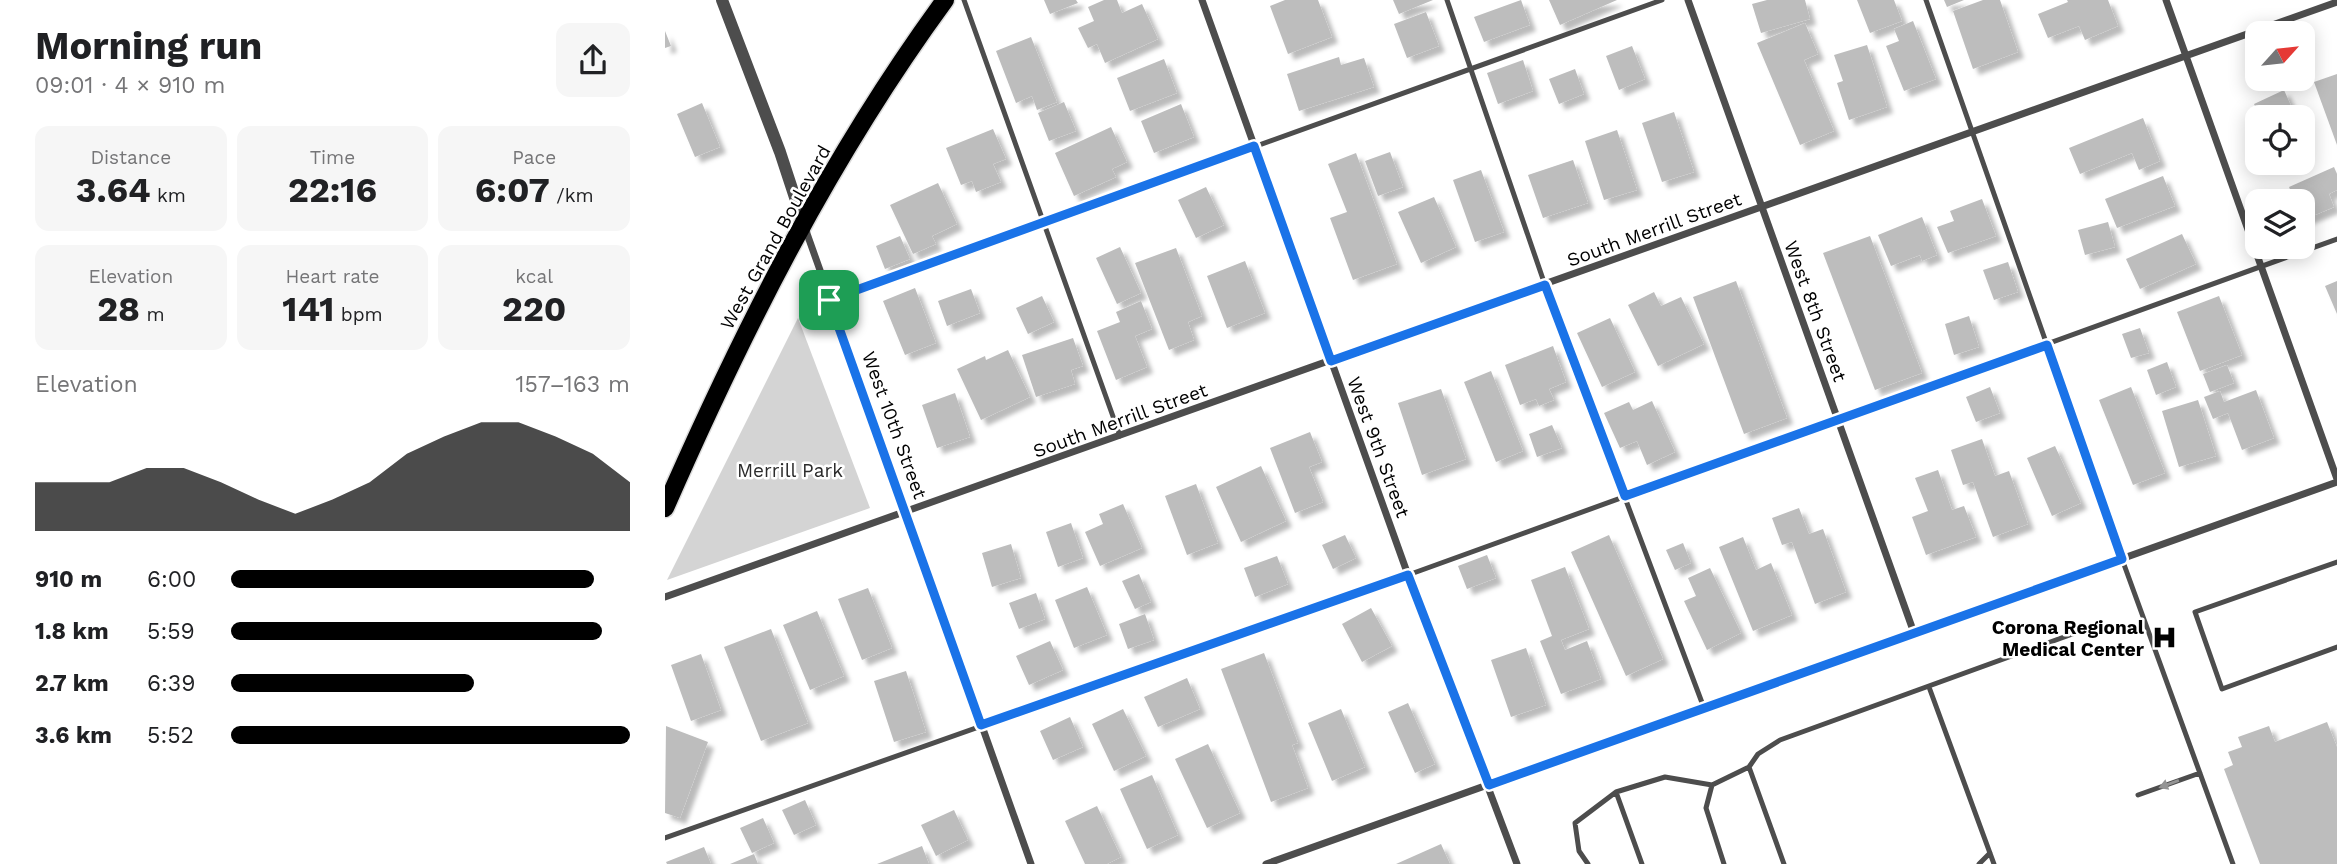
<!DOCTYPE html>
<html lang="en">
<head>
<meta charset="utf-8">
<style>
	:root { --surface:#fff; --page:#f6f6f6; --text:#202124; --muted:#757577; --accent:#000 }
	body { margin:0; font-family:"Work Sans",sans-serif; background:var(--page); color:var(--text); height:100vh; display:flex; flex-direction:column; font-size:26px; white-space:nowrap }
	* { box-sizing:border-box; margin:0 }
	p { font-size:23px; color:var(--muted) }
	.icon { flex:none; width:38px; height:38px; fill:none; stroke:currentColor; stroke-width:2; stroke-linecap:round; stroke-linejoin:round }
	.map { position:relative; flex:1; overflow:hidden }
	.details { display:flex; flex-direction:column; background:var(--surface); width:665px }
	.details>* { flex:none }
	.needle { width:46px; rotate:63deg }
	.buttons { position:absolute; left:1580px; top:21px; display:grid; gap:14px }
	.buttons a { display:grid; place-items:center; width:70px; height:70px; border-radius:14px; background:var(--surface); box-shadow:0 4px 18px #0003; font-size:35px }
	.pin { position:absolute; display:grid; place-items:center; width:60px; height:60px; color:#fff; margin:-30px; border-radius:14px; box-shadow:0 4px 10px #0006 }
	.round { display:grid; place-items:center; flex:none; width:74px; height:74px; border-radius:14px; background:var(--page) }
	.summary { display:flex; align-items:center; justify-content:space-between; height:119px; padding:0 35px }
	h1 { font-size:38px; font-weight:700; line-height:52px }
	.figures { display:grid; grid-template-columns:repeat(3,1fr); gap:10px; height:119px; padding:7px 35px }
	.figures div { display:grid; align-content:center; border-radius:14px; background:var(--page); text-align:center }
	.figures b { font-size:35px; font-weight:700 }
	.figures small { font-size:19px; font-weight:400 }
	.figures p { font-size:19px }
	.chart { height:196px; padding:14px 35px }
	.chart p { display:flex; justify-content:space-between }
	.chart svg { width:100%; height:126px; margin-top:7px; fill:var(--accent); opacity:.7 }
	ul { padding:0 35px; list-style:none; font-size:23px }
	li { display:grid; grid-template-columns:112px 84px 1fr; align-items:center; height:52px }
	li i { height:18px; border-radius:9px; background:var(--accent) }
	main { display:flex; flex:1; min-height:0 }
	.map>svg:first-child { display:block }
	.green { fill:#d4d4d4 }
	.building { fill:#bdbdbd; filter:url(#shadow) }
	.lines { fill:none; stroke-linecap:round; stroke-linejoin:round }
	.primary-casing { stroke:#dbdbdb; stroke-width:21 }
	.service { stroke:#4d4d4d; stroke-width:5 }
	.minor { stroke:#4d4d4d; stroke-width:7 }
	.tertiary { stroke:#4d4d4d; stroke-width:12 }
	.primary { stroke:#000; stroke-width:18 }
	.oneway { fill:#949494 }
	.route-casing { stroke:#fff; stroke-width:14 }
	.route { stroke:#1a73e8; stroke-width:9 }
	.labels { text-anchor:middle; stroke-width:5; stroke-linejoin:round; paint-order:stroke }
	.street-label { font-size:19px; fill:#000; stroke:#fff }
	.park-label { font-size:19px; fill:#2b2b2b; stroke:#fff }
	.poi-label { font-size:19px; font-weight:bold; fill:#000; stroke:#fff; text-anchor:end }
</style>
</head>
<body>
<main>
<section class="details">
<div class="summary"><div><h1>Morning run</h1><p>09:01 · 4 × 910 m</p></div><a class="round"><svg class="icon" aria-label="share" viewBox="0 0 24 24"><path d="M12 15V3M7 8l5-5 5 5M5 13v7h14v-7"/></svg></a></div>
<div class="figures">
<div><p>Distance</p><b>3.64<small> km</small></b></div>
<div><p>Time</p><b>22:16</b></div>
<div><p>Pace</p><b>6:07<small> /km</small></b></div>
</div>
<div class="figures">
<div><p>Elevation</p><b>28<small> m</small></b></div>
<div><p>Heart rate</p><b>141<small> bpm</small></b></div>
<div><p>kcal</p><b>220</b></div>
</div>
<div class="chart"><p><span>Elevation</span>157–163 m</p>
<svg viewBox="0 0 160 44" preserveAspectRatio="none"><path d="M0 44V27L10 27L20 27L30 22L40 22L50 27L60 33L70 38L80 33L90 27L100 17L110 11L120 6L130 6L140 11L150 17L160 27V44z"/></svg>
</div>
<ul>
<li><b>910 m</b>6:00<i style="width:91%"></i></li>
<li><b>1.8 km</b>5:59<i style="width:93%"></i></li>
<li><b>2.7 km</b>6:39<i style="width:61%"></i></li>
<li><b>3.6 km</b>5:52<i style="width:100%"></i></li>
</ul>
</section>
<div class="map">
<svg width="1672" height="864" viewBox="0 0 1672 864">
	<defs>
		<filter id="shadow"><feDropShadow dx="6" dy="6" stdDeviation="2" flood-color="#0004"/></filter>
	</defs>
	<rect width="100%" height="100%" fill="#fff"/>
	<path class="green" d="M133,318L205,508L2,580Z"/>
	<path class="building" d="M379,0H411L413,3L385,14Z
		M439,0H452L457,13L477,4L493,39L440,63L432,44L423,48L413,28L429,21L423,7Z
		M620,0H653L667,37L623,54L605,6Z
		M728,0H768L734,14Z
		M856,0L865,25L819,42L809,17Z
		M884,0H952L895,25Z
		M1102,0H1140L1145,19L1096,33L1087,4Z
		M1192,0H1229L1237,21L1205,33Z
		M1279,0H1299L1282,7Z
		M1318,0H1335L1353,52L1308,69L1288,11Z
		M1402,0H1443L1453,26L1420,40L1414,26L1383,38L1373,14L1403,2Z
		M761,12L774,46L742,58L729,24Z
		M1248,21L1271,79L1239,91L1221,46L1234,41L1229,29Z
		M1140,23L1153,54L1139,60L1169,131L1135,145L1092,43Z
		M0,31L6,46L0,48Z
		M366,37L392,102L372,110L367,96L351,103L331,51Z
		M1202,45L1222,107L1184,120L1172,83L1178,81L1169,55Z
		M967,46L980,79L954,90L941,56Z
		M674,57L676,65L699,58L709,87L634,111L622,74Z
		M499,59L512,93L465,111L452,78Z
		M858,60L868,91L833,104L822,73Z
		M910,69L919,94L894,104L884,79Z
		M1672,74V145L1649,82Z
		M1619,90L1631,117H1595L1589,104Z
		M399,102L411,131L384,141L373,113Z
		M37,103L55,147L30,157L12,114Z
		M516,104L529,137L489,153L476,121Z
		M1009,112L1029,172L997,182L977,123Z
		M1478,118L1495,161L1474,170L1467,153L1415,174L1404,148Z
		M446,127L462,162L447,169L451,177L409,196L390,153Z
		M328,129L341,159L328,164L336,182L311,192L307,181L296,185L281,148Z
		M952,130L972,190L939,200L920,141Z
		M725,152L738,187L713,196L700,161Z
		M691,153L732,264L688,280L665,218L682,212L663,164Z
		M908,160L923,203L878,218L863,175Z
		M1669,167L1672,174V190L1664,194L1669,207L1638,220V201H1630L1624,187Z
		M816,170L839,232L810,242L788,180Z
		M1498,176L1510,206L1452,228L1440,199Z
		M273,183L292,224L267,236L271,244L248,254L225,205Z
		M541,187L559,225L531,238L513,200Z
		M769,197L791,247L756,263L733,212Z
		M1317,199L1331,236L1283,253L1272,227L1289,221L1285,211Z
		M1257,217L1272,255L1257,261L1255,255L1226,266L1213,235Z
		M1443,222L1450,247L1420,255L1413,230Z
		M1517,234L1531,264L1475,289L1461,259Z
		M235,236L245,259L220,269L211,246Z
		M1205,236L1257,373L1210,390L1158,253Z
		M455,247L476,293L452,304L431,258Z
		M511,248L537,316L523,322L529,340L504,350L470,263Z
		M580,261L600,313L562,328L542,276Z
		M1343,262L1353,292L1329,300L1318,270Z
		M1071,281L1122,418L1079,434L1028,297Z
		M1672,281V314L1660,286Z
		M250,288L271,343L240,355L218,301Z
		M306,289L315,313L282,326L273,301Z
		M989,292L996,306L1016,297L1039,344L993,366L963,305Z
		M377,296L389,322L363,334L351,308Z
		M1554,296L1577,355L1535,371L1512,312Z
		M476,301L487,329L470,336L482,367L451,380L432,331L455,322L451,312Z
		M1304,316L1314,347L1289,355L1280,324Z
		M945,318L970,372L937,387L912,333Z
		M1475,328L1484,353L1466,358L1457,334Z
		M408,338L418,366L406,370L410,384L371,397L357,355Z
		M888,346L901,382L884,389L889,400L874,406L871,399L855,405L840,365Z
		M343,350L365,397L316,420L292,369L320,356L321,360Z
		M1502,362L1511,387L1491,395L1482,370Z
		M1562,365L1569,383L1545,392L1538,374Z
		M826,371L858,451L831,462L799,382Z
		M1325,387L1335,413L1311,422L1301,397Z
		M1466,387L1500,473L1468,485L1434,400Z
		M776,389L801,459L757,475L733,403Z
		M1591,390L1609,438L1577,450L1563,413L1548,419L1539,397L1555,391L1559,402Z
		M290,393L305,437L272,448L257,405Z
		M1533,400L1551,456L1514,467L1497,411Z
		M987,401L1010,452L982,465L972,441L955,448L939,413L964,402L968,410Z
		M887,425L897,448L872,457L864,434Z
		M645,432L657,462L644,467L658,502L630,513L605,448Z
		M1317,439L1330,476L1344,471L1363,524L1328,537L1308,482L1298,485L1286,450Z
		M1390,446L1416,503L1387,516L1362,458Z
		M596,466L621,521L576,542L551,487Z
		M1273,470L1287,510L1299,506L1311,537L1261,555L1247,517L1263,511L1250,478Z
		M531,484L553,543L522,555L500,496Z
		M458,504L477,548L435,566L420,532L438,524L434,514Z
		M1134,508L1144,534L1158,529L1181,592L1150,604L1127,542L1117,545L1107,518Z
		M406,523L418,558L393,567L381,532Z
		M680,535L691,558L668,569L657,545Z
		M944,535L998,659L961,676L906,552Z
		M1078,537L1091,570L1106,563L1127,615L1088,631L1054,547Z
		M1018,543L1026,563L1010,570L1001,550Z
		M346,544L356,578L327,587L317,553Z
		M822,555L831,578L802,589L793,566Z
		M612,556L623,584L590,597L579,568Z
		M900,567L924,629L896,640L900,650L922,641L936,679L896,694L875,641L887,636L866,580Z
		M1045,568L1076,633L1042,650L1019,601L1031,596L1023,578Z
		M474,574L486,602L470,609L457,581Z
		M422,587L442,635L409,648L390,600Z
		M203,588L227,648L197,660L173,599Z
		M371,593L380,619L354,629L344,603Z
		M706,608L727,646L697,662L677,624Z
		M152,611L179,676L145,690L118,625Z
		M480,614L489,640L463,649L454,624Z
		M106,629L143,723L96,741L59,647Z
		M385,641L398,670L364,685L351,656Z
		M861,648L881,705L846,717L826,660Z
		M599,653L633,743L627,745L643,788L606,802L556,669Z
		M36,654L56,710L26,721L6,665Z
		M241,671L261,732L229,742L209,681Z
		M522,678L535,709L493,727L479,697Z
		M743,703L770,764L750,773L723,712Z
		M458,709L481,756L449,771L427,724Z
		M676,709L700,767L667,781L643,723Z
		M405,717L418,747L388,760L375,731Z
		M1662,722L1672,747V864H1595L1559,769L1568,765L1563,752L1577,747L1573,737L1604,726L1610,742Z
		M1,726L43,742L15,818L0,813Z
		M543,744L575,813L542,828L510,759Z
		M487,775L513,835L482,849L455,789Z
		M140,800L151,825L129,835L117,810Z
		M432,806L456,857L442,864H420L400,821Z
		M289,810L303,840L271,856L256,825Z
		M98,818L109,843L87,853L75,828Z
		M776,844L785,864H731Z
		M257,846L264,864H212Z
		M39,847L46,864H2L1,862Z
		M89,854L93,864H65Z"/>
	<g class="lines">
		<defs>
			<path id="primary" d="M0,508C78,330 165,157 280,0"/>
		</defs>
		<use href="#primary" class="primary-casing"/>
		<path class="service" d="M299,0L455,436
			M782,0L880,285L1039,708
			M1261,0L1457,559L1568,864
			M164,300L997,0
			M1672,562L1530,612L1557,689L1672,647
			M1264,687L1329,864
			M951,792L977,864
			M1473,795L1535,773
			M0,838L743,575L1672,239
			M923,864L914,851L910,823L951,792L1000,777L1047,785
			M1059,864L1041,808L1047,785L1084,767
			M1119,864L1084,767L1093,754L1115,740L1413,632
			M1314,864L1325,853"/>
		<path class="minor" d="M537,0L743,575L852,864
			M1023,0L1249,633
			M1501,0L1672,479
			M140,228L366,864
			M0,597L1672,2
			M601,864L1672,482"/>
		<path class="tertiary" d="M57,0L115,152L138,222"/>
		<use href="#primary" class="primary"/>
	</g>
	<defs><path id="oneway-solid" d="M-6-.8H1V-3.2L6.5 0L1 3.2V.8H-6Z" transform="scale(1.75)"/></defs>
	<use class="oneway" href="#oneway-solid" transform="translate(1504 784) rotate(160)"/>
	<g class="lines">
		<defs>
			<path id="route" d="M589,146L666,361L880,285L960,496L1382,345L1457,559L824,785L743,575L316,725L164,300Z"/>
		</defs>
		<use href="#route" class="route-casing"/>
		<use href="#route" class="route"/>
	</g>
	<defs>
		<symbol id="hospital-bare" viewBox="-9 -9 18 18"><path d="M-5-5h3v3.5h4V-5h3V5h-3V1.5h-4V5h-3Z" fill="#000" stroke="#fff" stroke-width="2.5" paint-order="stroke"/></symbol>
	</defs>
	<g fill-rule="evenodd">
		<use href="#hospital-bare" x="1482" y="620" width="35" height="35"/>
	</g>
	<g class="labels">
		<g class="street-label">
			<text transform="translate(989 229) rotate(-20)" y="7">South Merrill Street</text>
			<text transform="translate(110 237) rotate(-61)" y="7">West Grand Boulevard</text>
			<text transform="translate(1151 311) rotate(70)" y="7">West 8th Street</text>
			<text transform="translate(455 420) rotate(-20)" y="7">South Merrill Street</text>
			<text transform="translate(230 425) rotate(70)" y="7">West 10th Street</text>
			<text transform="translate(714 447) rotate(70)" y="7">West 9th Street</text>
		</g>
		<g class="park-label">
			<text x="125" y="477">Merrill Park</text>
		</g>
		<g class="poi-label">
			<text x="1479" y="634">Corona Regional<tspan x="1479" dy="22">Medical Center</tspan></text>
		</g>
	</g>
</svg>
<div class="buttons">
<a><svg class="needle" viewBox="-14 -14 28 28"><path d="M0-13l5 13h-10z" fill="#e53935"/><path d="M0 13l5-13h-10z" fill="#757577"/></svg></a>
<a><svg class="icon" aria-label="locate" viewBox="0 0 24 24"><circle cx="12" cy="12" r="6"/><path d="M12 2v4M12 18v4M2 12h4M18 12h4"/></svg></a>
<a><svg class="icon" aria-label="layers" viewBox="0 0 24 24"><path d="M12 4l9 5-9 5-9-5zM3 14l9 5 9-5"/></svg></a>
</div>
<div class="pin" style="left:164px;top:300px;background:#1e9e55"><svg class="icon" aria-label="arrive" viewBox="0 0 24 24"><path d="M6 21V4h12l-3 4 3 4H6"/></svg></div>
</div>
</main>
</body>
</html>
